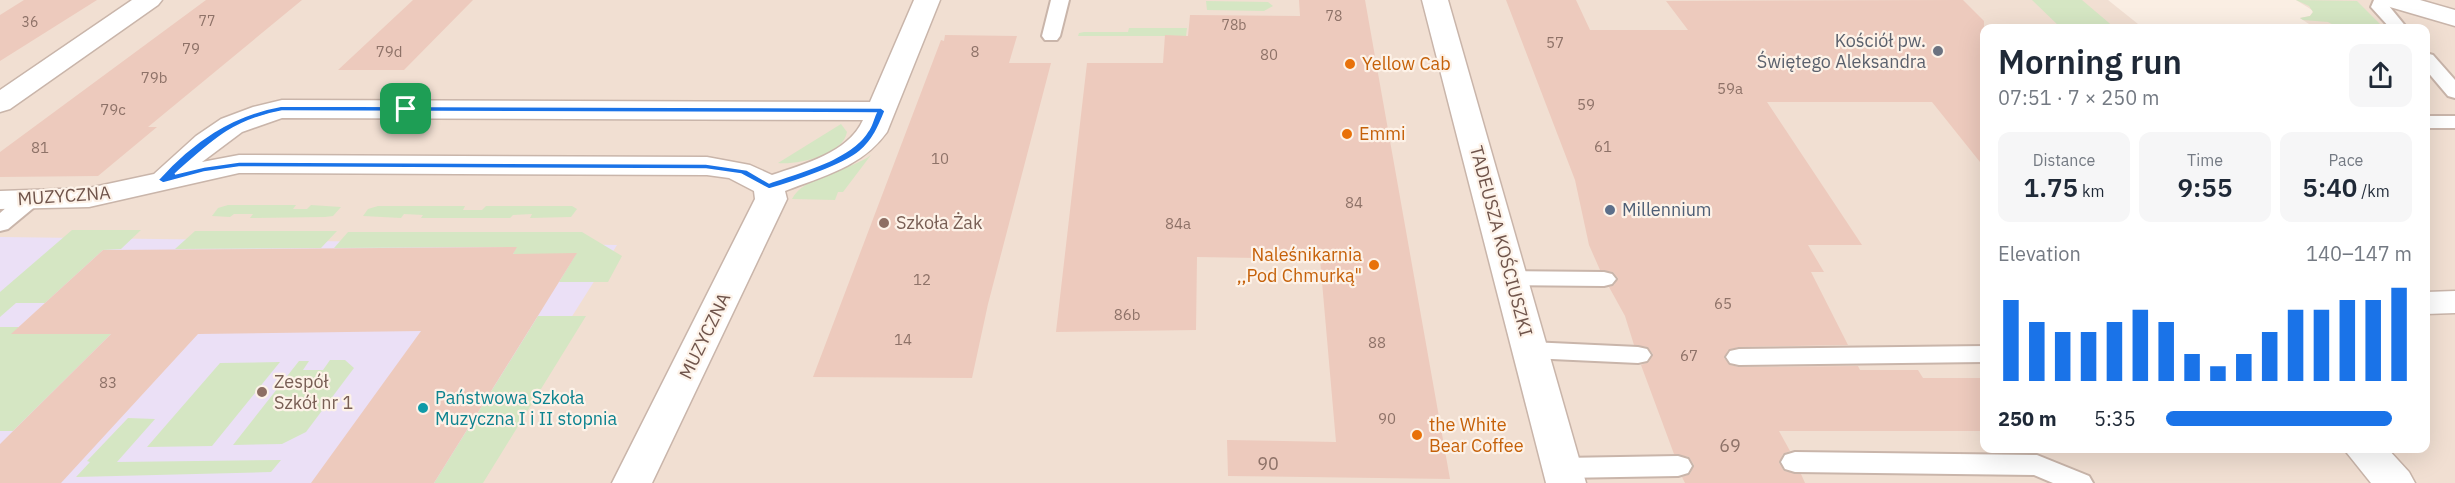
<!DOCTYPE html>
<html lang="en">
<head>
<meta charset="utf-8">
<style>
	:root { --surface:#fff; --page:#f6f6f7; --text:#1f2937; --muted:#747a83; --accent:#1a73e8 }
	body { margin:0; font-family:"IBM Plex Sans",sans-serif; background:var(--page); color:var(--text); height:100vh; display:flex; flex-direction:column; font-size:22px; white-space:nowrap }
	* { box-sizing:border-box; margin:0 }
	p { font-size:20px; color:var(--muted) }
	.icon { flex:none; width:33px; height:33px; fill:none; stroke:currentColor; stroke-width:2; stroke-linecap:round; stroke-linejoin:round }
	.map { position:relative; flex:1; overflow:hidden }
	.side { position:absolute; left:1980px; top:24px; width:450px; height:429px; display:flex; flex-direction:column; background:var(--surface); border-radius:12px; box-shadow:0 6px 24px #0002 }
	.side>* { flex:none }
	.pin { position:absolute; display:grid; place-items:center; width:51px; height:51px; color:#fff; margin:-26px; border-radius:12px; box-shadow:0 3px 9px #0006 }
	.round { display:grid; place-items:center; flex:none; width:63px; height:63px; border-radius:12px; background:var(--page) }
	.headline { display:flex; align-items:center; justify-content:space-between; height:102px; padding:0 18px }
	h1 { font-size:33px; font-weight:600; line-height:45px }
	.stats { display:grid; grid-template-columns:repeat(3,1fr); gap:9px; height:102px; padding:6px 18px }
	.stats div { display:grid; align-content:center; border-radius:12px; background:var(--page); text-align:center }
	.stats b { font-size:26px; font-weight:600 }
	.stats small { font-size:16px; font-weight:400 }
	.stats p { font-size:16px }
	.chart { height:168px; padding:12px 18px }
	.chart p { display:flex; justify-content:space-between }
	.chart svg { width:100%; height:108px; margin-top:6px; stroke:var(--accent); stroke-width:6 }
	ul { padding:0 18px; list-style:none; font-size:20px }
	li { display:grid; grid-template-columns:96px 72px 1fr; align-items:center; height:45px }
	li i { height:15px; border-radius:8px; background:var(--accent) }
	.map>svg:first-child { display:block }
	.residential { fill:#f1dfd2 }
	.education { fill:#ebe0f6 }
	.green { fill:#d5e6c3 }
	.building { fill:#edcabd }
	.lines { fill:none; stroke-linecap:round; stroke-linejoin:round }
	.service-casing { stroke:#c9b5aa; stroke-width:4 }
	.minor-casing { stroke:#c9b5aa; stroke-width:3 }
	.tertiary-casing { stroke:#c9b5aa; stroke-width:3 }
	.service { fill:#fff; fill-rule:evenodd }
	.minor { fill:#fff; fill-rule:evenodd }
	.tertiary { fill:#fff; fill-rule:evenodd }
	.route { fill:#1a73e8; stroke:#fff; stroke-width:1.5; fill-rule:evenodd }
	.worship-dot { fill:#6b7280; stroke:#fdf2e8; stroke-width:2 }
	.food-dot { fill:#e8710a; stroke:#fdf2e8; stroke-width:2 }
	.service-dot { fill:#5c6f8a; stroke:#fdf2e8; stroke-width:2 }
	.education-dot { fill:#8d6e63; stroke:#fdf2e8; stroke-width:2 }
	.culture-dot { fill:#0f9aa8; stroke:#fdf2e8; stroke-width:2 }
	.labels { text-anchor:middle; stroke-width:4.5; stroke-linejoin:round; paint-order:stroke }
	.far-number-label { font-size:14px; fill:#8e7268 }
	.number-label { font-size:15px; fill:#8e7268 }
	.worship-label { font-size:18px; fill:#5b616d; stroke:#fdf2e8; text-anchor:end }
	.food-label { font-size:18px; fill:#c56008; stroke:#fdf2e8; text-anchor:start }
	.street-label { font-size:18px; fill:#6f544b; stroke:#fdf2e8 }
	.service-label { font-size:18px; fill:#4e5e75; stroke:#fdf2e8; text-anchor:start }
	.education-label { font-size:18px; fill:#785e54; stroke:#fdf2e8; text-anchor:start }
	.culture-label { font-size:18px; fill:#0d838f; stroke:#fdf2e8; text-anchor:start }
	.near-number-label { font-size:18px; fill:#8e7268 }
</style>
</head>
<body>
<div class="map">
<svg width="2455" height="483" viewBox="0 0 2455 483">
	<rect width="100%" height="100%" fill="#faeee3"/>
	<path class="residential" d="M0,0H2108L2143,28H1984V448H2426V28H2315L2300,18L2310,16L2313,12L2312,10L2296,0H2455V483H0Z"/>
	<path class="education" d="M0,237L617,245L467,483H0Z"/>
	<path class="green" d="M2032,0H2082L2115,28H2061Z
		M2296,0L2357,1L2384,28H2339L2328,22L2303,20L2300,18L2310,16L2313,12L2309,6Z
		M1206,1L1268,2L1273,6L1264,11L1207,10Z
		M1129,28H1187L1186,36H1078L1079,33L1084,32H1128Z
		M841,124L847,132C843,155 798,165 778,163Z
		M871,155L843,192H838L835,200L792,199C803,176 850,171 871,155Z
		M228,205H296L293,209H307L311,205L341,207L333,216L325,217L250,218L253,214H234L230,217L212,216L218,208Z
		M378,206H465L463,210H482L486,206H572L577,209L571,217L530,218L532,214L513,215L510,218H421L423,215L404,214L401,218L363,216L368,209Z
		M72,230H141L121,249L103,250L45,303H16L0,317V292Z
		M195,231H337L321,248L175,249Z
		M348,232H582L622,256L608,282H559L576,254H513L516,247L334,248Z
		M538,316H586L483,483H434Z
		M0,327H19L12,334H111L13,431H0Z
		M330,360H345L354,368L306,432L282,444L233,445L299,361H309L303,370H323Z
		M280,362L212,446L147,447L220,363Z
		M128,418L155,419L117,462L281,460L271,472L76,477L90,462L87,461Z"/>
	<path class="building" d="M24,0H97L0,61V15Z
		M206,0H302L148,127H157L98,176L0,177V152Z
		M413,0H473L404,70H338Z
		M1299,0H1365L1450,479L1228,476L1227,440L1336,442L1320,259L1197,257L1196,330L1056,332L1087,63H1163L1165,35L1188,36L1190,15L1300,16Z
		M1506,0H1576L1590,30H1688L1666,1L1963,0L1984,21V167L1932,102H1767L1862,245H1808L1824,272H1811L1848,345L1739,347L1728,350L1724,358L1730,365L1739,367L1858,366L1860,370H1918L1923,378H1984V431H1779L1790,451L1783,454L1779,463L1784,471L1801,474L1805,483H1685L1682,477L1690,474L1694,465L1689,457L1674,454L1641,365L1649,362L1653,354L1647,347L1634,345L1625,316L1609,287L1614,285L1618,278L1613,272L1600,270L1589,245L1575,180Z
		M945,35L1017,36L1009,63H1051L988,304L972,378L813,377L941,40L944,41Z
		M517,247L513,254L577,253L434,483H311L421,331L198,334L61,483H0V444L111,334H11L103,250Z"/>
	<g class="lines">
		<defs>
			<path id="service" d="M1051,0H1069L1060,36L1057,40H1045L1042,36Z
				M2374,0H2392L2389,6L2407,28H2390L2371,7Z
				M2426,53L2433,55L2455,80V98L2448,96L2426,70Z
				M2426,116H2455V128H2426Z
				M29,194L37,195L40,200L37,205L8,229L0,231V213L21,195Z
				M1511,271L1604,272L1612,274L1616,279L1612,284L1604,286L1511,285L1503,283L1499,278L1503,273Z
				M1530,342L1638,347L1647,349L1651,355L1647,361L1638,363L1530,358L1521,356L1518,350L1521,344Z
				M1984,346V362L1739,365L1730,363L1726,357L1730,351L1739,349Z
				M1795,452L2037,455L2089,476L2093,483H2053L2034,475L1795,472L1785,469L1781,462L1785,455Z
				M1678,456L1688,459L1692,466L1688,473L1678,476L1562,478L1552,475L1548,468L1552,461L1562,458Z"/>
			<path id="minor" d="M914,0H940L887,132C862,167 823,176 785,191L787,199L652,483H612L755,199L754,191L729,178L707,175L239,173L89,207L0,209V191L89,188L154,174L196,136L221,119L253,107L282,100L870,102ZM282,118L863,120C848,153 804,164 772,175L750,165L707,157L239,155L202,162L242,132Z
				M2455,291V313L2426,314V292Z
				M2343,448H2387L2409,472L2415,483H2371Z"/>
			<path id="tertiary" d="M132,0H162L158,5L10,109L0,112V90Z
				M1422,0H1448L1586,483H1546Z
				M2379,0H2420L2455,10V26L2383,5Z"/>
		</defs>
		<use href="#service" class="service-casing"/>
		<use href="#minor" class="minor-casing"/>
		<use href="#tertiary" class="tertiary-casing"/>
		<use href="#service" class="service"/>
		<use href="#minor" class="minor"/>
		<use href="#tertiary" class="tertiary"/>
	</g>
	<path class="route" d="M282,106L881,108L885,111C879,126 873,140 860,151C844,165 791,183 769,189L741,174L706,169L239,167L204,172L163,183L158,180C192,142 231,115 282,106ZM282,111L876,113C873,119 872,126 868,131C852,159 799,172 769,183L747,170L706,164L239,162L204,167L175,174C211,142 232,120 282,111Z"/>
	<circle class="worship-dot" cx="1938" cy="51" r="6"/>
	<g class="food-dot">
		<circle cx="1350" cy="64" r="6"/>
		<circle cx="1347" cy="134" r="6"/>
		<circle cx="1374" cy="265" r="6"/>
		<circle cx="1417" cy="435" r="6"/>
	</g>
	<circle class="service-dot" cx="1610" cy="210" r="6"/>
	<g class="education-dot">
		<circle cx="884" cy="223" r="6"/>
		<circle cx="262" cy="392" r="6"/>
	</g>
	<circle class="culture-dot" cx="423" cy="408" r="6"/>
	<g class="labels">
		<g class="far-number-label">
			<text x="1334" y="21">78</text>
			<text x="207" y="26">77</text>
			<text x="30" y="27">36</text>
			<text x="1234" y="30">78b</text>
		</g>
		<g class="number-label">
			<text x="1555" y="48">57</text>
			<text x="191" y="54">79</text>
			<text x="389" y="57">79d</text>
			<text x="975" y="57">8</text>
			<text x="1269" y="60">80</text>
			<text x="154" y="83">79b</text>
			<text x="1730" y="94">59a</text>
			<text x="1586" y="110">59</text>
			<text x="113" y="115">79c</text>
			<text x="1603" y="152">61</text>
			<text x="40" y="153">81</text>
			<text x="940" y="164">10</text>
			<text x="1354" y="208">84</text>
			<text x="1178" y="229">84a</text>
			<text x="922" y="285">12</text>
			<text x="1723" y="309">65</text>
			<text x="1127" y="320">86b</text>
			<text x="903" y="345">14</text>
			<text x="1377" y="348">88</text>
			<text x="1689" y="361">67</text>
			<text x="108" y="388">83</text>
			<text x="1387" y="424">90</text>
		</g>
		<g class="worship-label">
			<text x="1926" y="47">Kościół pw.<tspan x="1926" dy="21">Świętego Aleksandra</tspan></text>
		</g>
		<g class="food-label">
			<text x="1362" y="70">Yellow Cab</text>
			<text x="1359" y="140">Emmi</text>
			<text x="1362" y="261" text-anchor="end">Naleśnikarnia<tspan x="1362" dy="21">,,Pod Chmurką"</tspan></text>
			<text x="1429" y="431">the White<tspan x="1429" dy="21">Bear Coffee</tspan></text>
		</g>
		<g class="street-label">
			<text transform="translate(64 196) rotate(-4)" y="6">MUZYCZNA</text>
			<text transform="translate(1501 241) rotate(75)" y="6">TADEUSZA KOŚCIUSZKI</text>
			<text transform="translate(705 336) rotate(-64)" y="6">MUZYCZNA</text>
		</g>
		<g class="service-label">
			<text x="1622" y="216">Millennium</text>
		</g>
		<g class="education-label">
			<text x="896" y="229">Szkoła Żak</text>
			<text x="274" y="388">Zespół<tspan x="274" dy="21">Szkół nr 1</tspan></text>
		</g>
		<g class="culture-label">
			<text x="435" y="404">Państwowa Szkoła<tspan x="435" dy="21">Muzyczna I i II stopnia</tspan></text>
		</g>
		<g class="near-number-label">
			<text x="1730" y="452">69</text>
			<text x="1268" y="470">90</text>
		</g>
	</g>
</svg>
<div class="pin" style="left:406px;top:109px;background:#1e9e55"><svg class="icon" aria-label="arrive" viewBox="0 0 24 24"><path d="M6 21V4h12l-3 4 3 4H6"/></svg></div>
<section class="side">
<div class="headline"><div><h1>Morning run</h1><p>07:51 · 7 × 250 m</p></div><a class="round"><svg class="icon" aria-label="share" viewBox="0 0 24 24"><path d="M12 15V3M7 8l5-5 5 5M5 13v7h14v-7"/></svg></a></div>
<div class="stats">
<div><p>Distance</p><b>1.75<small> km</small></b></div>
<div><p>Time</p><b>9:55</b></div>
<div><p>Pace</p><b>5:40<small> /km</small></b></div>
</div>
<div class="chart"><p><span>Elevation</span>140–147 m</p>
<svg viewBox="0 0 160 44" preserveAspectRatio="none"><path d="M5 44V11M15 44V20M25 44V24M35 44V24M45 44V20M55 44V15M65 44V20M75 44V33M85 44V38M95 44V33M105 44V24M115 44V15M125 44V15M135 44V11M145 44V11M155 44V6"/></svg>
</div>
<ul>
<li><b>250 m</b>5:35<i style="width:92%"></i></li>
</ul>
</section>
</div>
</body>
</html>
